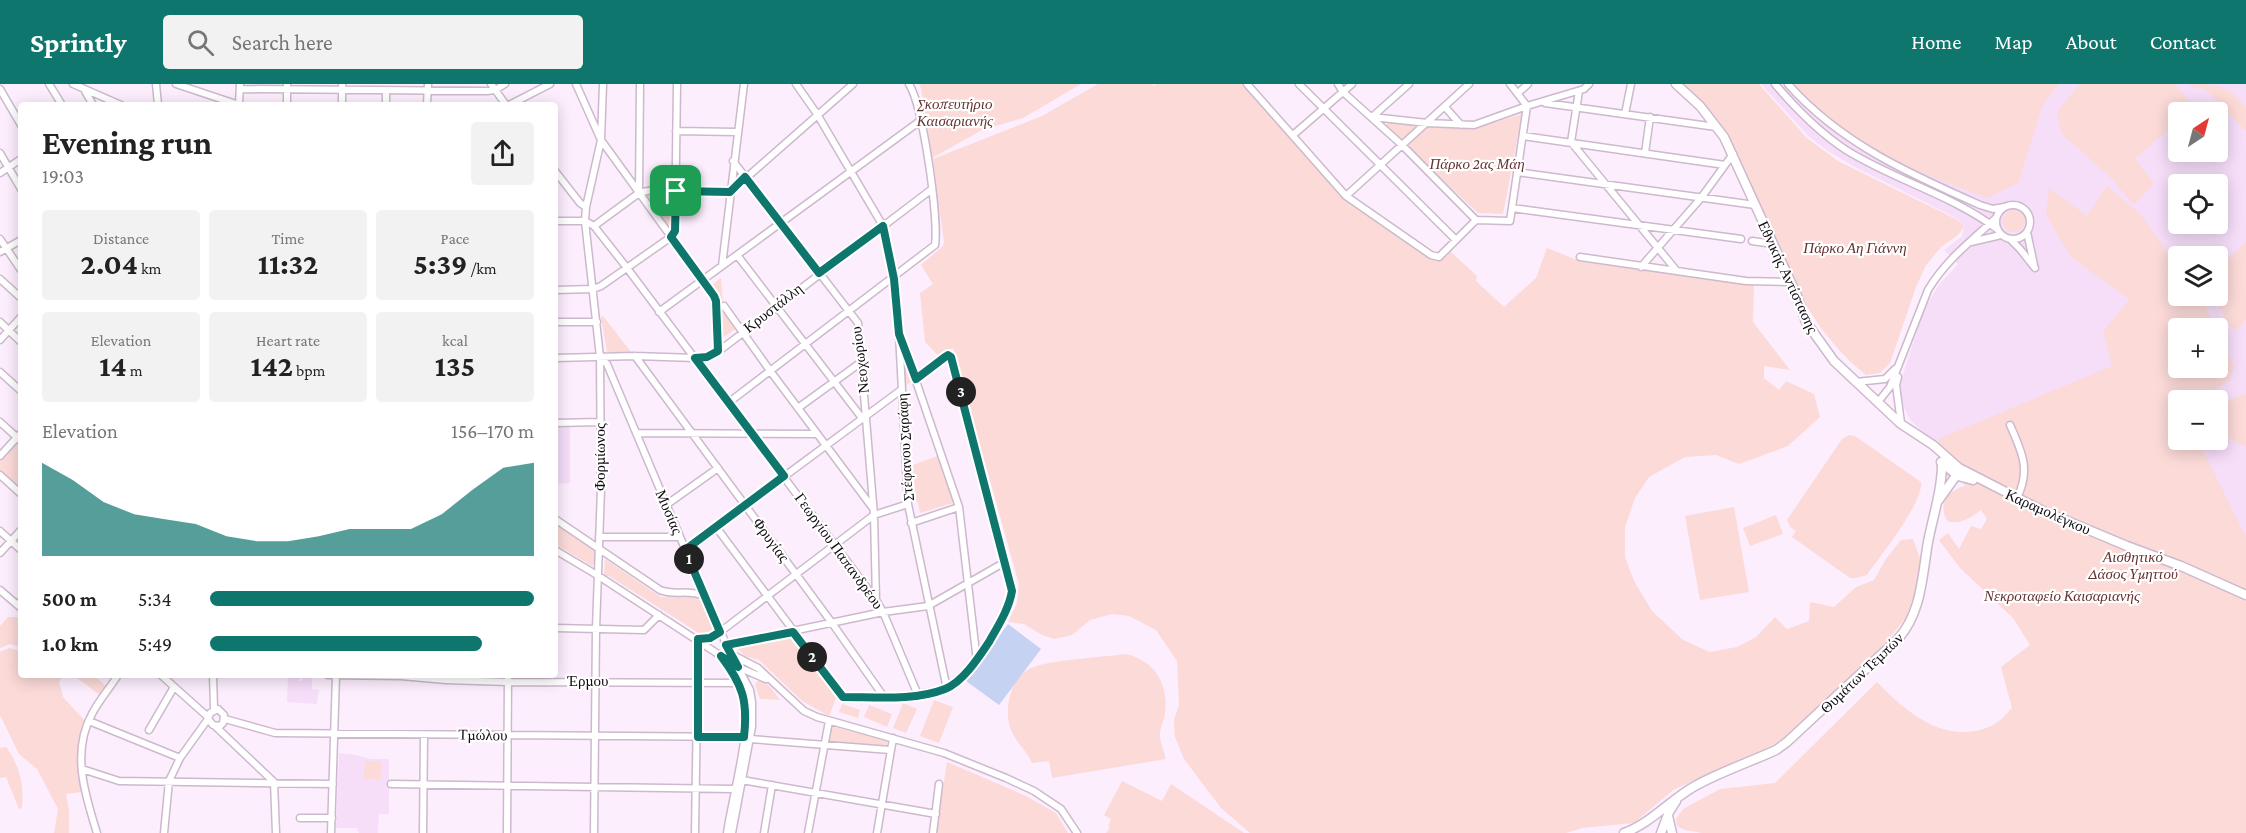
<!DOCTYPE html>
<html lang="en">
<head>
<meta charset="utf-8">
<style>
	:root { --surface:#fff; --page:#f2f2f2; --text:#222; --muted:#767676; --accent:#0f766e }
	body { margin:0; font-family:"Crimson Pro",serif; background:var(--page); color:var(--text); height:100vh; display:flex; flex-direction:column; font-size:22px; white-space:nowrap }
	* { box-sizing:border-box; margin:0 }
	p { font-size:20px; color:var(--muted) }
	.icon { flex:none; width:33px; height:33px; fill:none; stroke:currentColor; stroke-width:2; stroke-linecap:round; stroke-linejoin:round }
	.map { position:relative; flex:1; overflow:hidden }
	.sheet { position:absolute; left:18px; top:18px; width:540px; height:576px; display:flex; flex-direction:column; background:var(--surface); border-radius:6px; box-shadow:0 3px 15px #0003 }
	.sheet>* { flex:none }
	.needle { width:39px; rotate:36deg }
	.controls { position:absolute; left:2168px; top:18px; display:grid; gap:12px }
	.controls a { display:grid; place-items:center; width:60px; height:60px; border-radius:6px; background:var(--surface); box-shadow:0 3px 15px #0003; font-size:30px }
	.pin { position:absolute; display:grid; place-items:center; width:51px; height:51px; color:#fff; margin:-26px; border-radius:12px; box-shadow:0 3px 9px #0006 }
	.km { position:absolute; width:30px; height:30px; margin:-15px; border-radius:50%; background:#222; color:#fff; font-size:16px; line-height:30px; text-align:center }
	.round { display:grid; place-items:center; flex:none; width:63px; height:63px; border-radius:6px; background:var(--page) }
	.head { display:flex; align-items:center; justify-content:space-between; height:102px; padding:0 24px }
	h1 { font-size:33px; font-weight:700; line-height:45px }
	.figures { display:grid; grid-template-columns:repeat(3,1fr); gap:9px; height:102px; padding:6px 24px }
	.figures div { display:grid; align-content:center; border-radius:6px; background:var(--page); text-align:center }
	.figures b { font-size:30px; font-weight:700 }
	.figures small { font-size:16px; font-weight:400 }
	.figures p { font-size:16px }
	.chart { height:168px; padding:12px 24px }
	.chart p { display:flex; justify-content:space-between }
	.chart svg { width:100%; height:108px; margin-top:6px; fill:var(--accent); opacity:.7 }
	ul { padding:0 24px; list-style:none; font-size:20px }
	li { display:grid; grid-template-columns:96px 72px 1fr; align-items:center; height:45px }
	li i { height:15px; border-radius:8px; background:var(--accent) }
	header { display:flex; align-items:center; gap:36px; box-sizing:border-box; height:84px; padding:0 30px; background:var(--accent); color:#fff }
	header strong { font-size:28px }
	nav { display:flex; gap:33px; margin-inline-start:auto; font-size:21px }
	.search { width:420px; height:54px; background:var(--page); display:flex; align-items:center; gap:15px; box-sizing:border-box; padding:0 21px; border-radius:6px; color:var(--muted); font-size:22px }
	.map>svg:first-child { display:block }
	.built { fill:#f6ddf8; fill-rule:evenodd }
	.green { fill:#fbdad8 }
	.water { fill:#c5d2f1 }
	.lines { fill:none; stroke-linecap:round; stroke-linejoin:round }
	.minor-casing { stroke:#ccb9cd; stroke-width:9 }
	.major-casing { stroke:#ccb9cd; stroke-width:11 }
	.minor { stroke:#fff; stroke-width:6 }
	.major { stroke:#fff; stroke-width:8 }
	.route-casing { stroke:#fff; stroke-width:12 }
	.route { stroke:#0f766e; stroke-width:8 }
	.labels { text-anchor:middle; stroke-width:4.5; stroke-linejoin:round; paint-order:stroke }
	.park-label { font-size:15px; font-style:italic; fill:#653231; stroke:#fff }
	.street-label { font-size:15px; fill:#110b11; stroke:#fff }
</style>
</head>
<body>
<header>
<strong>Sprintly</strong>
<div class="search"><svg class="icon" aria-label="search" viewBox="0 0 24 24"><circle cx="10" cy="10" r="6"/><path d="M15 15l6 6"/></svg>Search here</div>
<nav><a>Home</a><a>Map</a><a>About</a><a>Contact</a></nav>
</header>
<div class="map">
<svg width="2246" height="749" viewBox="0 0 2246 749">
	<rect width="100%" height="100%" fill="#fdeefe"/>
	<path class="built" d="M1761,0H2246V505L1959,381L1910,336L1901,317L1900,300L1924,225L1939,201L1958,180L1944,166L1962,152L1964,143L1958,135L1853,82L1828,67L1809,53ZM2178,28H2217V68H2178ZM2178,100H2217V140H2178ZM2178,172H2217V212H2178ZM2178,244H2217V284H2178ZM2178,316H2217V356H2178Z
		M555,342H570V399L555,400Z
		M288,594H299V597H302L303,594H312V605L319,606L317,620L287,618Z
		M339,669L357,671L370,675H389V730H379L378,749H359L357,744H336Z"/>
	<path class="green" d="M919,0H1081L1023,34L982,46L932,74L921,4Z
		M1098,0H1152L1154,2L1156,0H1243L1342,113L1431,175L1441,177L1451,168L1477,192L1476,197L1504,223L1536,194L1547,164L1582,178L1754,201L1753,238L1790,286L1764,282V294L1779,306L1786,297L1814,310L1820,333L1788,362L1739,380L1716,371L1685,373L1649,393L1635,414L1625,443V473L1634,497L1652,527L1683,556L1710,568L1737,563L1756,553L1775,533L1787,545L1809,537L1810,518L1834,523L1856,503L1874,496L1886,475L1901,456L1913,455L1921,477L1917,509L1905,535L1882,563L1791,649L1769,663L1673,706L1634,739L1582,744L1566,749H1250L1221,724L1184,675L1175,653L1174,636L1179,620L1177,577L1156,546L1129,532L1112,530L1090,536L1072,551L1054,555L1042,551L1024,540L1008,538L1017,519L1019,500L953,264L939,272L925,258L920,209L933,200L921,181L943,162L944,158L933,75L1042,32Z
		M1684,0H1759L1807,54L1838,77L1958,136L1964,143L1958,151L1941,163L1926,181L1916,203L1890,279L1880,289L1866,291C1812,248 1786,186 1759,124C1738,74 1725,38 1684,0Z
		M1793,0H2059L2043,20L2018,99L1987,114C1913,85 1845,64 1793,0Z
		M2080,0H2175L2194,22L2187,28H2178V37L2135,75L2154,99L2134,121L2111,94L2061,49L2057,28Z
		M2187,0C2215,0 2228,0 2246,24V47L2205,5L2195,4Z
		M1522,30L1503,130L1478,129L1385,41L1391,36L1474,45Z
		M2107,102L2140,130L2178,181V212H2200L2216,244H2178V284H2217V247L2234,283L2229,297L2198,315V316H2178V356H2198L2246,453V749H1702L1685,746L1677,742L1676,735L1683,725L1720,705L1775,699L1877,598C1907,629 1946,662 1991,642C1999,639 2006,630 2012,624L2001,583L2030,561L2013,534L1960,484L1939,456L1948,449L1959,465L1971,442L1981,445L1987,435L1981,426C1971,434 1959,441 1947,437C1938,420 1947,406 1965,402L1958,392L1945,393L1938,355L2112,282L2103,247L2130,216L2071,173L2046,131L2049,104L2087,132Z
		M673,109L674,144L671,146L647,112L648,110Z
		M2003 137a11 11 0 1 1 22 0a11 11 0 1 1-22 0Z
		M2246,158V236L2237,246L2230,243L2213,212H2217V178L2221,182Z
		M721,194L723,220L738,243L718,257L710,202Z
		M603,232L631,268H607L601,233Z
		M905,271L914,296L904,303L902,272Z
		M2246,310V363L2217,348V320Z
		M1849,351L1855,352L1921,398C1924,418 1880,472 1867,491L1856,494H1850L1792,453L1796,447L1790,443L1787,436L1842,355Z
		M17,353L21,357V410L0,391V372Z
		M940,371L956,418L920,429L918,418H916L913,381Z
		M1734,423L1749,508L1700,516L1685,432Z
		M1776,431L1783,450L1750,462L1743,444Z
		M555,438L594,465V480L592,482L555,460Z
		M605,475L661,513L694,512L703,519L715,547L710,551H702L609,492H604Z
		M8,533H21V563L10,560L0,564V542Z
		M794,552L837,612L829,632L802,617L759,576L745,572L736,563Z
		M9,564L21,567V591H63L59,598L63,613L85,637C78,661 77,683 81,708L66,710L69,727V749H54L58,725L37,685L19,670L0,631V568Z
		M1126,570C1155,577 1169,600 1165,630C1164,636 1161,642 1160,648C1159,656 1164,667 1166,675L1052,694L1049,677L1032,679C1026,664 1012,656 1009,639C1005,621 1011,595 1029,585C1045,576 1104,573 1126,570Z
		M73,591H93L106,602L100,611Z
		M757,597C769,597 773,607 780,616L760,615L755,601Z
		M934,616L953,623L939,659L920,652Z
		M903,619L917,625L906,649L893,644Z
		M842,620L860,626L858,634L839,628Z
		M869,621L892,630L887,643L864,633Z
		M831,642L887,657L886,662L828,657Z
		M6,663C20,682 24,701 22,724L19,725L6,693L0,694V664Z
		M365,677H381V695H364Z
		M947,678L1026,712L1056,729L1068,749H936Z
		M1122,697L1162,717L1171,700L1244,749H1106L1110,743L1108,742L1111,735L1104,731Z"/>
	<path class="water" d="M1008,540L1041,565L999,621L966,597Z"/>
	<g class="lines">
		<defs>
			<path id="minor" d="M49,0L62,21
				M73,0L121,21
				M156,0L158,21
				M176,0L239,21
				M491,0L506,21
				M576,0L601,56L714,212L718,267
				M796,0L817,30L883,142L894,195L899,250L908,420L947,605
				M1247,0L1346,112L1431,171L1439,173L1476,136L1510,137L1527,22L1510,0
				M1299,0L1456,156
				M1338,0L1343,8L1402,61L1476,136
				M1775,0C1796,25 1819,48 1846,66C1894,96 1952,111 1997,145
				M1788,0C1840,59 1910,90 1980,121L1993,125L2004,123
				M0,5L21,41
				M240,5L487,7L495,6L505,0
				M85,7L93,21
				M1579,7L1571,58L1676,186
				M1518,9L1528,0
				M1545,19L1716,43
				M239,21L240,0
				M287,21V0
				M342,21V0
				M386,21V7
				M427,21L428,0
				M509,21L550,0
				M1445,23L1461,41
				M1625,30L1631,0
				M1372,33L1427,39L1474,41L1527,22L1584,5L1589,0
				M1372,33L1409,0
				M676,47L736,48
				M1293,51L1352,0
				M1523,52L1725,81
				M0,69L21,105
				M1645,69L1650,33
				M733,77L858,239L874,431L876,516
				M555,87L580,119L586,123
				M1517,88L1755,121
				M0,89L21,75
				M730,108L853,0
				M639,109L640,0
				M1346,112L1469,0
				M1996 138a17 17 0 1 1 34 0a17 17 0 1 1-34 0Z
				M1512,124L1741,155
				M555,137H585
				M585,137L594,142L627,184L876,516L883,528L918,611
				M594,142L639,109C661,102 706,107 730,108
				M2027,148L2034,181
				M0,155L21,186
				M2010,155L2020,165L2035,184
				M1752,157L1773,160
				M1971,158L2001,151
				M0,168L21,156
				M737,171L862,334
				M1580,173L1746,197L1790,198
				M722,182L744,0
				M1641,183L1701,114L1733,70
				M0,195L21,214
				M555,206L593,205L601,202L671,153L675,147L677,0
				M724,222L771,288L872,423
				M659,228L920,37
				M0,238L21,258
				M555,238H597
				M0,256L21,233
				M902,256L959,423L977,577
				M635,272L832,539L884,613
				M600,273L607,280L705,512L730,569L750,606L752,618V643L732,749
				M555,274L635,272L695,274L715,270L932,105
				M0,288L21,307
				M1898,293L1896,301L1901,339
				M1856,298L1885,295L1895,285
				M1878,318L1890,303L1928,206C1946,176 1971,157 1996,134
				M728,319L935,161C939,134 923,22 909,0
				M798,324L860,279
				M0,338L21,357
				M555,339L600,338
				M2010,341C2022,368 2031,386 2017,414
				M636,349L817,350
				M0,372L21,349
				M0,391L21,410
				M666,421L718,384
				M555,435L660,506C674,512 689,505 704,512
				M911,439L959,423
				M716,443L843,613H903L947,605L977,577L1008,522L1012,507L951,273L948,271L916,295
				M0,447L21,466
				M599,453H679
				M555,466L597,491L738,583L766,595
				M685,466L901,306
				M0,469L21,446
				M0,506L21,524
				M20,518L21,517
				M555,544L644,546L659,531
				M726,561L883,528L928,522L1005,478
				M733,571L758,584L804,627L817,633L944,669L1006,694L1034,707L1061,725L1077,749
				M724,575C733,588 742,600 745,616C751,648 732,714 727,749
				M161,591L208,633
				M213,591L214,625
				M328,591L401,592L446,596L508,598L739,599
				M225,635L275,649L744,653
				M89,637L180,674
				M215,642L274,698L276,749
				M149,646L174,603
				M750,655L890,666
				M82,685L119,697L333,700
				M742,696L936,730
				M391,700L735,705
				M300,734H332
				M97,749C85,711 71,668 92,630C99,616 110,604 118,591
				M164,749L169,697L180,674L208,635L210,629L218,625L224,631L223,639L220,642L213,641L208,635
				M331,749L336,591
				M423,749L424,651
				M507,749L508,591
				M594,749L596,545L601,405L600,273L585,137L586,123L601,56L603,0
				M695,749L698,556L710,554L720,548L874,431L908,420
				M764,749L772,701
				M808,749L829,637
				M877,749L893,654
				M933,749L939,700"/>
			<path id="major" d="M1676,0L1700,22L1724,53L1797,212L1806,238L1834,277L1901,340L1933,361L1959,384L2041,426L2127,462L2181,482L2246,511
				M1941,378L1958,392L1973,396
				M1938,417L1958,389
				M1668,732L1672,749
				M1624,749C1651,739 1670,716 1695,702C1720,688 1750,678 1776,666L1787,658L1898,555C1922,528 1922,492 1928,458C1933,432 1942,406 1942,379
				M1661,749L1669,728L1676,717"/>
		</defs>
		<use href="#minor" class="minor-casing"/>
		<use href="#major" class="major-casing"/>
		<use href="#minor" class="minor"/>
		<use href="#major" class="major"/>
	</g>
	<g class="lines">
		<defs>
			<path id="route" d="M745,93L819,189L883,142L894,195L899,250L916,295L945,273L948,271L951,273L1012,507C1009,525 998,542 989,558C979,573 963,598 945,605C914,617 876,613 843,613L793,548L726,561L738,583L721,572C743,601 748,617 744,653H698V555L710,554L720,548L685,466L784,392L695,274L707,273L718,267L716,217L714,212L671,153L675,147L676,107L730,108Z"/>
		</defs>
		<use href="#route" class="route-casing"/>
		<use href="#route" class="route"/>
	</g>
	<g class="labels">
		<g class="park-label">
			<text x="955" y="25">Σκοπευτήριο<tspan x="955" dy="17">Καισαριανής</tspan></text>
			<text x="1477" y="85">Πάρκο 2ας Μάη</text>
			<text x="1855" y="169">Πάρκο Αη Γιάννη</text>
			<text x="2133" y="478">Αισθητικό<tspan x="2133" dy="17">Δάσος Υμηττού</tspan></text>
			<text x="2062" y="517">Νεκροταφείο Καισαριανής</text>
		</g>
		<g class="street-label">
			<text transform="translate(1788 193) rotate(65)" y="5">Εθνικής Αντίστασης</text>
			<text transform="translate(773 224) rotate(-38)" y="5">Κρυστάλλη</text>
			<text transform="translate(860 276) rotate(-97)" y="5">Νεοχωρίου</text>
			<text transform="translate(905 363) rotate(-93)" y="5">Στέφανου Σαράφη</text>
			<text transform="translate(600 373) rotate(-90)" y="5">Φορμίωνος</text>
			<text transform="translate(669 428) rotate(67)" y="5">Μυσίας</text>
			<text transform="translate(2048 428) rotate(24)" y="5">Καραμολέγκου</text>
			<text transform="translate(771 456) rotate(54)" y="5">Φρυγίας</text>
			<text transform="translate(839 467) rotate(54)" y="5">Γεωργίου Παπανδρέου</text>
			<text transform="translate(1862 589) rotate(-44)" y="5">Θυμάτων Τεμπών</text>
			<text x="588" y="602">Έρμου</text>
			<text transform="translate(483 651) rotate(1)" y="5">Τμώλου</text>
		</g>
	</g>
</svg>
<div class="controls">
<a><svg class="needle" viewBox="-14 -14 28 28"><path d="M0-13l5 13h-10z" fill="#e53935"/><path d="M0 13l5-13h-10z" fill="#767676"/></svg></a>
<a><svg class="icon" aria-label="locate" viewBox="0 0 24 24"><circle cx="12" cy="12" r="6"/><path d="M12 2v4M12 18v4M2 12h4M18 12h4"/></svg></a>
<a><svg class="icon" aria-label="layers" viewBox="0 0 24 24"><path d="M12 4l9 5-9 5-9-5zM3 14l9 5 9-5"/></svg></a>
<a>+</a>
<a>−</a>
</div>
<div class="pin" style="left:676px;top:107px;background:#1e9e55"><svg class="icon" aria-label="arrive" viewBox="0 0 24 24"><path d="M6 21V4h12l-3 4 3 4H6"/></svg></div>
<b class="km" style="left:689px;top:475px">1</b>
<b class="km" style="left:812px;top:573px">2</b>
<b class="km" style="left:961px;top:308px">3</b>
<section class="sheet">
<div class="head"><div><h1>Evening run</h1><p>19:03</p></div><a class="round"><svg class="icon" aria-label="share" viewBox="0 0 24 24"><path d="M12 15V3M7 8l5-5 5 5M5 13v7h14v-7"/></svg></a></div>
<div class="figures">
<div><p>Distance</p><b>2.04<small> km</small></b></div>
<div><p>Time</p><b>11:32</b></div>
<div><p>Pace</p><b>5:39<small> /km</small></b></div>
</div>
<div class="figures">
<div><p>Elevation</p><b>14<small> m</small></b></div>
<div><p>Heart rate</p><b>142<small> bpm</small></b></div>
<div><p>kcal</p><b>135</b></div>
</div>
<div class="chart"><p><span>Elevation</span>156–170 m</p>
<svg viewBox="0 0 160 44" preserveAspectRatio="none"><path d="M0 44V6L10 13L20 22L30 27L40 29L50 31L60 36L70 38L80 38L90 36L100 33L110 33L120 33L130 27L140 17L150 8L160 6V44z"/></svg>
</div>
<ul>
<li><b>500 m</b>5:34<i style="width:100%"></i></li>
<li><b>1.0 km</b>5:49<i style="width:84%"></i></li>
</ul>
</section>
</div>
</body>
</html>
